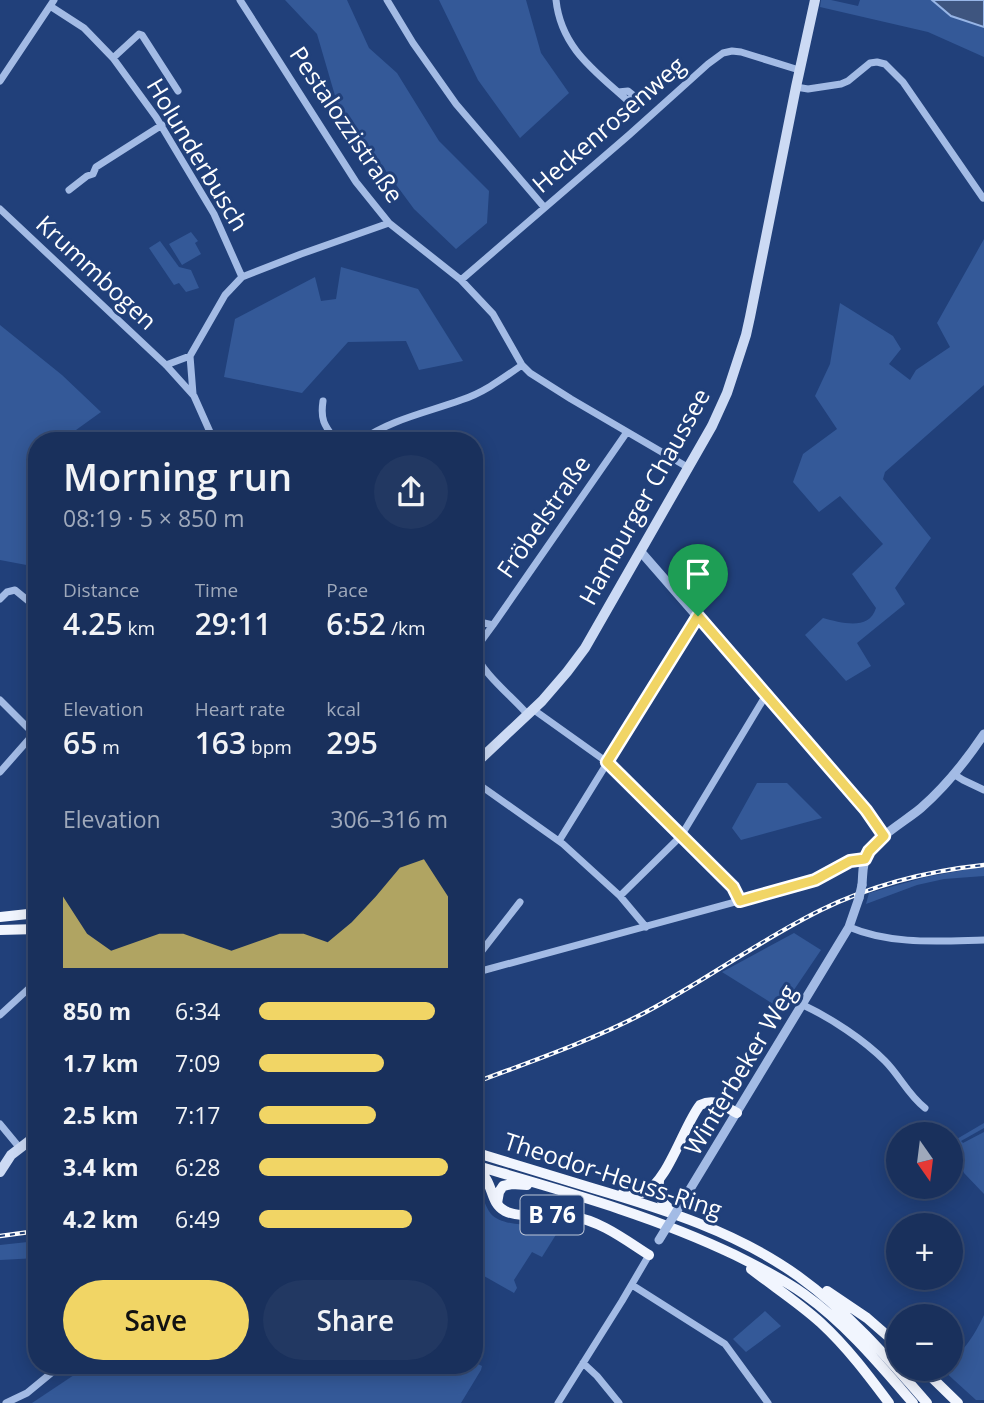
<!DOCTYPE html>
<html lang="en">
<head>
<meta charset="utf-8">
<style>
	:root { --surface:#19305c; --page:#223862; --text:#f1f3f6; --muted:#9fa9bb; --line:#374b72; --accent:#f1d565 }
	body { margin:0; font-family:"Open Sans",sans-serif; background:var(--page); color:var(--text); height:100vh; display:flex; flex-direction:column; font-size:26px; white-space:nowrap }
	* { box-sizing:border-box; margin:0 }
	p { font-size:23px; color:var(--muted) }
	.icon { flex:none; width:38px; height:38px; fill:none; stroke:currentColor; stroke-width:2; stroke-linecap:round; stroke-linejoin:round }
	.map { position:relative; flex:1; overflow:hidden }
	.sheet { position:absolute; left:28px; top:432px; width:455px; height:942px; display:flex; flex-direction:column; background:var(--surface); border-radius:28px; box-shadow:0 4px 18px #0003,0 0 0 2px var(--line) }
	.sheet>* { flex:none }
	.needle { width:46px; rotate:166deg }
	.controls { position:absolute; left:886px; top:1122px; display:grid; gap:14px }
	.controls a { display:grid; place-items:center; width:77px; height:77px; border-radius:50%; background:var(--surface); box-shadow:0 4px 18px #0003,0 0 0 2px var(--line); font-size:35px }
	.pin { position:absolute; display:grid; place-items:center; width:60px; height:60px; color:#fff; margin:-72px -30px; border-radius:50% 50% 50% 0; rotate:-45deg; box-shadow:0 0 7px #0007 }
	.pin .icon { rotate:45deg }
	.round { display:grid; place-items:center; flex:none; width:74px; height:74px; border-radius:37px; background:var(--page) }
	.headline { display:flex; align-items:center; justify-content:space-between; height:119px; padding:0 35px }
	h1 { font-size:38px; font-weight:600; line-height:52px }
	.metrics { display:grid; grid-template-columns:repeat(3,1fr); gap:10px; height:119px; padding:7px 35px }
	.metrics div { display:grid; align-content:center }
	.metrics b { font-size:30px; font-weight:600 }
	.metrics small { font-size:19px; font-weight:400 }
	.metrics p { font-size:19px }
	.chart { height:196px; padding:14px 35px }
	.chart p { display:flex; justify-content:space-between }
	.chart svg { width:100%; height:126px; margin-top:7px; fill:var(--accent); opacity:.7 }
	.cta { display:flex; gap:14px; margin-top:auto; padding:14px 35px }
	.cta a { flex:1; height:80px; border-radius:42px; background:var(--accent); color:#111; font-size:28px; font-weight:600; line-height:80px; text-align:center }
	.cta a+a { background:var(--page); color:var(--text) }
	ul { padding:0 35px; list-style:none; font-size:23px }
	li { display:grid; grid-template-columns:112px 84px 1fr; align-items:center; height:52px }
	li i { height:18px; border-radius:9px; background:var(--accent) }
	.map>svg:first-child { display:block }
	.green { fill:#345998 }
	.water { fill:#3e557f; stroke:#97b5e6; stroke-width:2 }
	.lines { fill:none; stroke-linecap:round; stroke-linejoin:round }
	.minor { stroke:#a3bbe5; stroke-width:7 }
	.tertiary { stroke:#a3bbe5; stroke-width:9 }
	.secondary { stroke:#ccdaf4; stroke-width:10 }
	.trunk { stroke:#f1f5fe; stroke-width:10 }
	.rail-casing { stroke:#fff; stroke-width:4.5 }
	.rail { stroke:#21407a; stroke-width:2; stroke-dasharray:5; stroke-linecap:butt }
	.tertiary-bridge { stroke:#a3bbe5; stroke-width:9 }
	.route-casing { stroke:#fff; stroke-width:14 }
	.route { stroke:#f1d565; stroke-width:9 }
	.labels { text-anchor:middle; stroke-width:6; stroke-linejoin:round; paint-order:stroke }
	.shield { fill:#21407a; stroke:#bcc6d7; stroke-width:2 }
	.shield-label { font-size:23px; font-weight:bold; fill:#fff }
	.street-label { font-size:24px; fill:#fff; stroke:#21407a }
</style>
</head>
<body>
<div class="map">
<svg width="984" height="1403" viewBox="0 0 984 1403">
	<rect width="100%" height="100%" fill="#21407a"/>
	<path class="green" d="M285,0H347L369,48L397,73L439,141L489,191L487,223L456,249L414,209L338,106L317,34Z
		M439,0H526L541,53L569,93L520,138L478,80Z
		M821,0H831L858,6L860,0H932L951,16L984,27V57L928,32L820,7Z
		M191,232L198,241L195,243L201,254L182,265L169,244Z
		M984,239V385L885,472L883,479L931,538L895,588L905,604L857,643L871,666L846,681L805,635L823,618C842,623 869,631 876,608L852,574L883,544L840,496L819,512L793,482L803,454L837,429L815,396L830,364L840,303L893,336L901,349L889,364L910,380L916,370L950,347L937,323Z
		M160,241L179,267L191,270L199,288L186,292L179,283L174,285L149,248Z
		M341,267L418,289L463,361L419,370L406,341L348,342L302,393L224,377L235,319L315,277L321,301L336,299Z
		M0,325L62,375L101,412L76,430L83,441H37V567L0,560Z
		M757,783H787L822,818L741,840L732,828Z
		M974,868H984V876L944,879L917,885L866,904L869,893L926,877Z
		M794,933L821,950L781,1009L722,972Z
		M984,1123V1128L961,1141L963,1143L984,1132V1194L964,1173L961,1166L950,1156V1143Z
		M474,1181L478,1182C482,1193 484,1205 491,1214C505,1229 543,1224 562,1225L542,1257L532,1252L514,1280L517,1288L514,1293L484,1276L474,1292Z
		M37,1241V1258L0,1260V1245Z
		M765,1311L781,1326L746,1352L733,1339Z
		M984,1315V1400H976L943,1370L950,1368V1363C967,1346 974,1336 984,1315Z
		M474,1362L482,1366L481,1370L461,1403H32L89,1365H474Z"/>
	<path class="water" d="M932,0H984V27L951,16Z"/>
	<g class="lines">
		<path class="minor" d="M240,0L356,182L389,223L461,280L493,314L522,365L530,373L571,399L689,468
			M387,0L413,43L456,104L544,207
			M556,0C561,48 595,71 628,101L633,95L628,91L618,92
			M50,6L84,28L113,58L156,117L214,214L242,277
			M113,58L139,34L142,35L178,91
			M0,81L54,0
			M796,87L808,89L841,84L848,81L870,63L877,62L885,64L903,82L983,198
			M69,190L87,176L93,174L96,167L162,125
			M0,209L166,365L194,396L214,441
			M461,280L629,135L708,64L723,53L732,51L741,52L799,70
			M166,365L190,356
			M193,394L190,356L225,295L242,277L301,254L389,223
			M323,401C320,421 325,426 336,441
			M360,441C392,419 425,413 461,400C483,393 502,379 522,365
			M0,599L7,592L15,590L37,608
			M474,619L484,623L493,625L627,432
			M482,640L493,625
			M474,650C482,674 512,696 528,715
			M0,700L36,736
			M534,710L607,762L733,887L741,901
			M0,772L37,730
			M955,775L963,780L984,790
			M474,781L563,844L620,896L646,927
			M559,841L698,616
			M620,896L681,836L763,700L767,695
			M849,927C891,945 939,941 984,940
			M482,971L480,956L481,952L520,902
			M474,973L798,885L815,880L850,861L865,859
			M803,1005C831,1018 864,1040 885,1061C900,1076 908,1095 925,1108
			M0,1015L37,981
			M0,1124L19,1147
			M632,1285L725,1344L768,1403
			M583,1363L597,1376L619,1403
			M6,1403L27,1393L61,1365
			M558,1403L622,1301L649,1255"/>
		<path class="tertiary" d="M641,552L866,810L885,836
			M862,885C863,874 862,862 868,853C877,837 907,820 921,808C946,786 966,761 984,734
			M681,1204L849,927L859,898"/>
		<path class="secondary" d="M474,765L542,701L567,672L585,648L712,426L727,393L746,335L750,317L796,87L815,0
			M0,1172L11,1155L37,1135"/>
		<path class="trunk" d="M0,917L37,913
			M0,930L37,929
			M474,1152C514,1164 553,1176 592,1188C663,1209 737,1232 798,1276C848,1312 887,1357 927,1403
			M474,1165C563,1191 652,1215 735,1255C759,1267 783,1279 804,1294C846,1324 880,1365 913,1403
			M474,1168C479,1171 484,1174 486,1179C493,1190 492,1204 505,1211C520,1219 553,1213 571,1216C601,1221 624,1239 649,1255
			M659,1181C657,1196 661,1203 673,1211
			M622,1194C630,1194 638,1195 644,1192C667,1184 684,1125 700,1105C715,1098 724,1106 737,1113
			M497,1203L499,1192L503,1186L512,1184L527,1185
			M751,1269C774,1287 799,1303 821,1323C847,1347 868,1375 889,1403
			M827,1291L867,1318L898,1345
			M922,1368L958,1403"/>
		<defs>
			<path id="rail" d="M474,1083C532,1061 591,1041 646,1012C706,980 760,940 821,910C872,885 928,871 984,865
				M0,1236L37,1231"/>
		</defs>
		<use href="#rail" class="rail-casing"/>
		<use href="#rail" class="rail"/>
		<path class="tertiary-bridge" d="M859,898L862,885
			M659,1240L681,1204"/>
	</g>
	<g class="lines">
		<defs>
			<path id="route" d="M698,616L866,810L884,836L869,851L865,859L850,861L815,880L740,901L733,887L607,762Z"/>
		</defs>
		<use href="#route" class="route-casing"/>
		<use href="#route" class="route"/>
	</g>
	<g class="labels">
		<rect class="shield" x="520.5" y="1195.5" width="63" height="39" rx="5"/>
		<g class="shield-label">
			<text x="552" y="1223">B 76</text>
		</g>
		<g class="street-label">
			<text transform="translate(346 125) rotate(56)" y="8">Pestalozzistraße</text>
			<text transform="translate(609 125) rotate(-41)" y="8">Heckenrosenweg</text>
			<text transform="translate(197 155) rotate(59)" y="8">Holunderbusch</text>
			<text transform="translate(96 273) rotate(43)" y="8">Krummbogen</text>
			<text transform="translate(645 497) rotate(-61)" y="8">Hamburger Chaussee</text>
			<text transform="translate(544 517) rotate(-55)" y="8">Fröbelstraße</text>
			<text transform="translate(741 1070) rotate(-59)" y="8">Winterbeker Weg</text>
			<text transform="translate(613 1176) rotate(18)" y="8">Theodor-Heuss-Ring</text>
		</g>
	</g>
</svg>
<div class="controls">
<a><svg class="needle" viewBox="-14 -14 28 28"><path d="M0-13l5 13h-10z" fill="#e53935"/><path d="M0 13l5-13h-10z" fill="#9fa9bb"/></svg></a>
<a>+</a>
<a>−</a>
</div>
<div class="pin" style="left:698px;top:616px;background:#1e9e55"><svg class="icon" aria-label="arrive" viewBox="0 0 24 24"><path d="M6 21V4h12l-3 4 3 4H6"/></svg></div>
<section class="sheet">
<div class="headline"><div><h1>Morning run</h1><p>08:19 · 5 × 850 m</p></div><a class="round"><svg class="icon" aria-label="share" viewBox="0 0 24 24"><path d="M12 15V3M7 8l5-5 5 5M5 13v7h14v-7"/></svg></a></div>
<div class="metrics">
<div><p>Distance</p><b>4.25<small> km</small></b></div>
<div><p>Time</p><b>29:11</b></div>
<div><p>Pace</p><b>6:52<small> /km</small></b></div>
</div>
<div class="metrics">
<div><p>Elevation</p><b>65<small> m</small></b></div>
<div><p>Heart rate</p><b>163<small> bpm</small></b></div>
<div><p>kcal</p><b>295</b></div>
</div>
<div class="chart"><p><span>Elevation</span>306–316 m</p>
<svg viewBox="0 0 160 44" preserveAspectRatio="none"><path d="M0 44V19L10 32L20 38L30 35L40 32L50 32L60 35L70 38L80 35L90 32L100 32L110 35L120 28L130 19L140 9L150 6L160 19V44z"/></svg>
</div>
<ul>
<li><b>850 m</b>6:34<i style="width:93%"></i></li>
<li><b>1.7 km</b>7:09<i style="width:66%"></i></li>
<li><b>2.5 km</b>7:17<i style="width:62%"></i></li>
<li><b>3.4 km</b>6:28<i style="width:100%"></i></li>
<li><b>4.2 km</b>6:49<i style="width:81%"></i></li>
</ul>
<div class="cta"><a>Save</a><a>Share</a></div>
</section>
</div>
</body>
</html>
